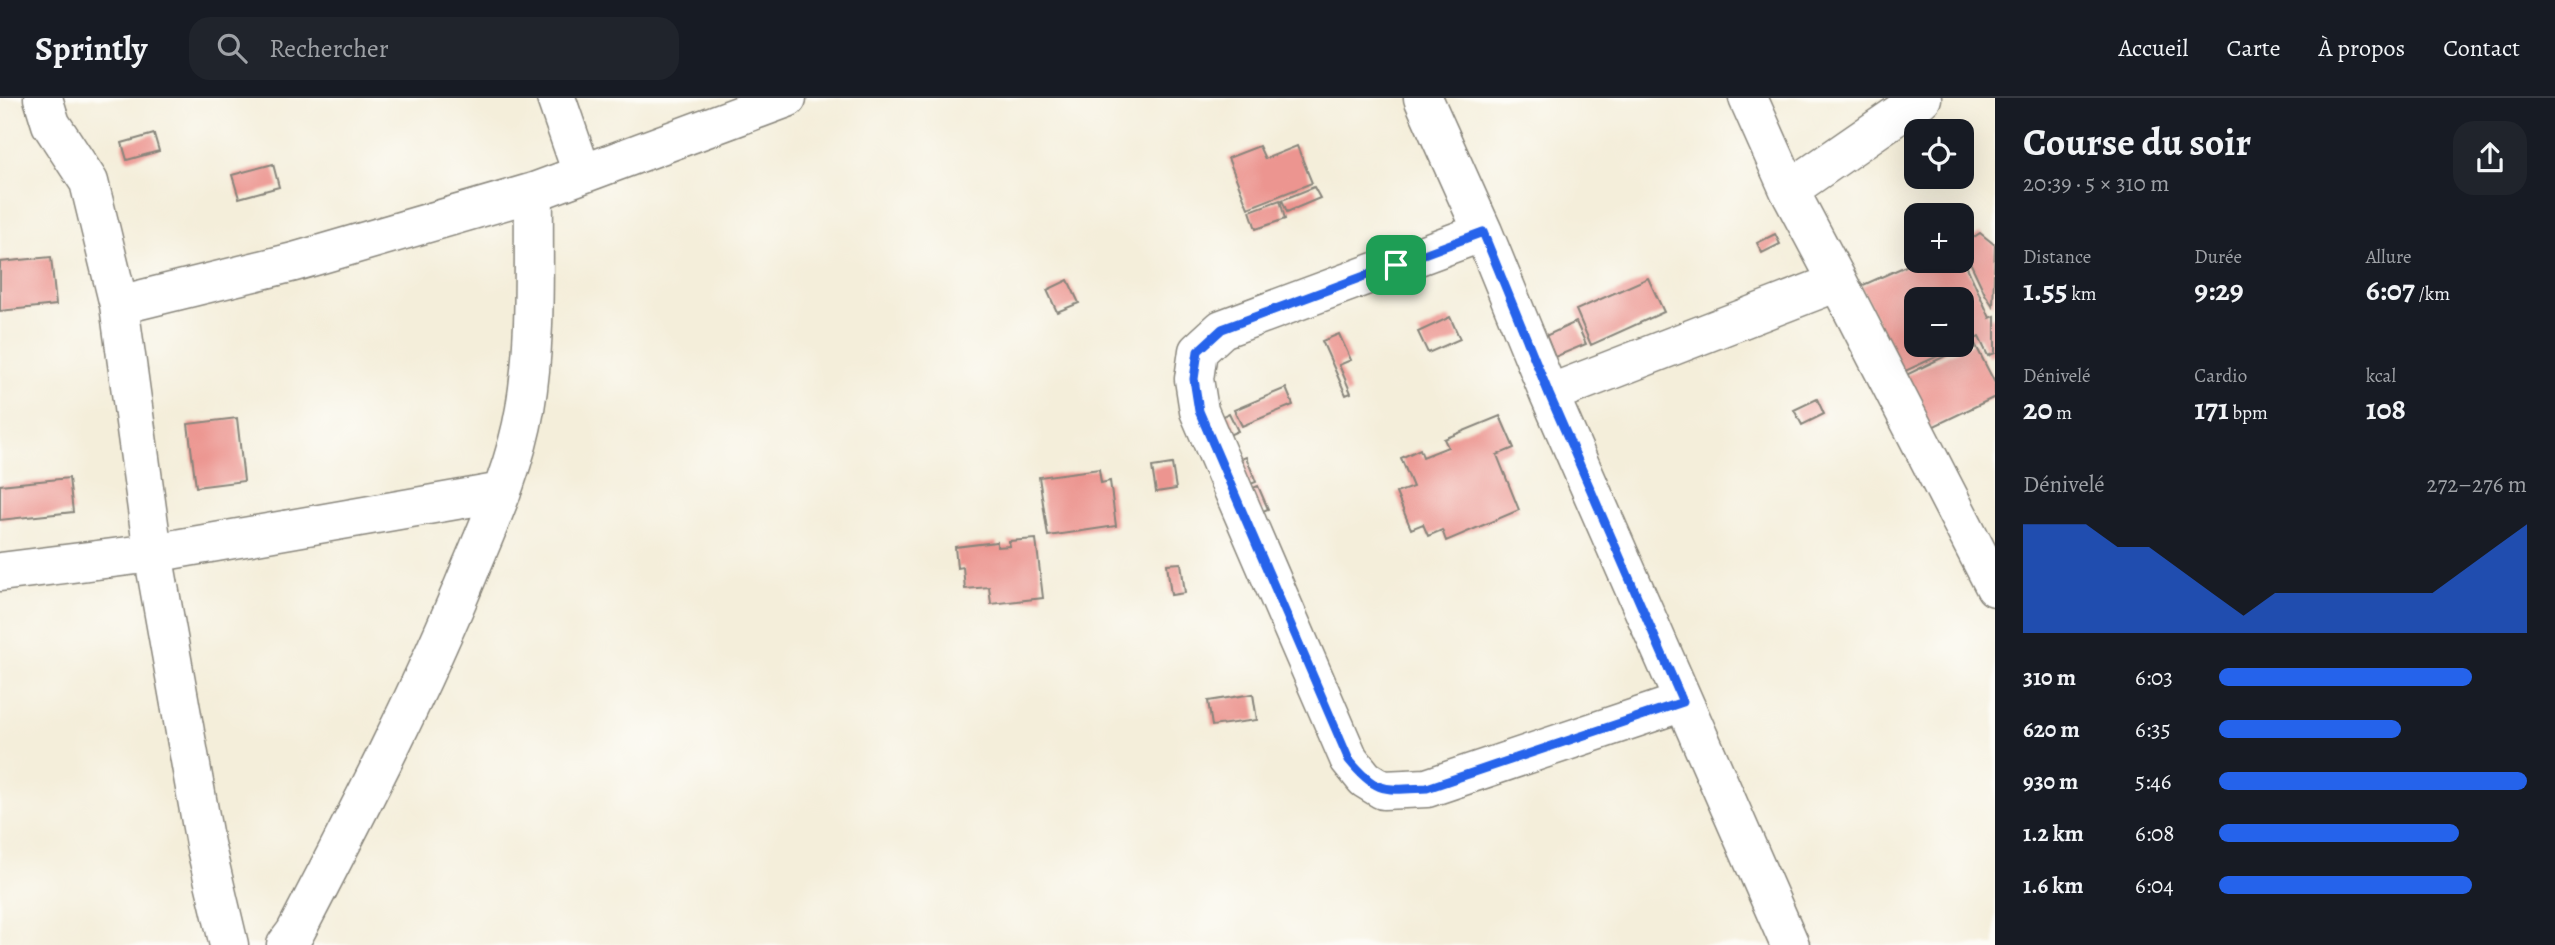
<!DOCTYPE html>
<html lang="fr">
<head>
<meta charset="utf-8">
<style>
	:root { --surface:#171b24; --page:#20242c; --text:#f1f3f6; --muted:#9ea1a6; --line:#363941; --accent:#2563eb }
	body { margin:0; font-family:Alegreya,serif; background:var(--page); color:var(--text); height:100vh; display:flex; flex-direction:column; font-size:26px; white-space:nowrap }
	* { box-sizing:border-box; margin:0 }
	p { font-size:23px; color:var(--muted) }
	.icon { flex:none; width:38px; height:38px; fill:none; stroke:currentColor; stroke-width:2; stroke-linecap:round; stroke-linejoin:round }
	.map { position:relative; flex:1; overflow:hidden }
	.panel { display:flex; flex-direction:column; background:var(--surface); width:560px }
	.panel>* { flex:none }
	.controls { position:absolute; left:1904px; top:21px; display:grid; gap:14px }
	.controls a { display:grid; place-items:center; width:70px; height:70px; border-radius:14px; background:var(--surface); box-shadow:0 7px 28px #0002; font-size:35px }
	.pin { position:absolute; display:grid; place-items:center; width:60px; height:60px; color:#fff; margin:-30px; border-radius:14px; box-shadow:0 4px 10px #0006 }
	.round { display:grid; place-items:center; flex:none; width:74px; height:74px; border-radius:21px; background:var(--page) }
	.overview { display:flex; align-items:center; justify-content:space-between; height:119px; padding:0 28px }
	h1 { font-size:38px; font-weight:600; line-height:52px }
	.stats { display:grid; grid-template-columns:repeat(3,1fr); gap:10px; height:119px; padding:7px 28px }
	.stats div { display:grid; align-content:center }
	.stats b { font-size:30px; font-weight:600 }
	.stats small { font-size:19px; font-weight:400 }
	.stats p { font-size:19px }
	.chart { height:196px; padding:14px 28px }
	.chart p { display:flex; justify-content:space-between }
	.chart svg { width:100%; height:126px; margin-top:7px; fill:var(--accent); opacity:.7 }
	ul { padding:0 28px; list-style:none; font-size:23px }
	li { display:grid; grid-template-columns:112px 84px 1fr; align-items:center; height:52px }
	li i { height:18px; border-radius:9px; background:var(--accent) }
	header { display:flex; align-items:center; gap:42px; box-sizing:border-box; height:98px; padding:0 35px; background:var(--surface); border-bottom:2px solid var(--line) }
	header strong { font-size:33px }
	nav { display:flex; gap:38px; margin-inline-start:auto; font-size:24px }
	.search { width:490px; height:63px; background:var(--page); display:flex; align-items:center; gap:18px; box-sizing:border-box; padding:0 24px; border-radius:21px; color:var(--muted); font-size:26px }
	main { display:flex; flex:1; min-height:0 }
	.map>svg:first-child { display:block }
	.building { fill:#ec9590; fill-rule:evenodd }
	.lines { fill:none; stroke-linecap:round; stroke-linejoin:round }
	.minor-casing { stroke:#88857b; stroke-width:41 }
	.minor { stroke:#fff; stroke-width:38 }
	.route-casing { stroke:#fff; stroke-width:14 }
	.route { stroke:#2563eb; stroke-width:9 }
</style>
</head>
<body>
<header>
<strong>Sprintly</strong>
<div class="search"><svg class="icon" aria-label="search" viewBox="0 0 24 24"><circle cx="10" cy="10" r="6"/><path d="M15 15l6 6"/></svg>Rechercher</div>
<nav><a>Accueil</a><a>Carte</a><a>À propos</a><a>Contact</a></nav>
</header>
<main>
<div class="map">
<svg width="1995" height="847" viewBox="0 0 1995 847">
	<rect width="100%" height="100%" fill="#fdfcf7"/>
	<filter id="ink" filterUnits="userSpaceOnUse"><feTurbulence type="fractalNoise" baseFrequency=".0143" numOctaves="2"/><feDisplacementMap in="SourceGraphic" scale="14" xChannelSelector="R" yChannelSelector="G"/><feConvolveMatrix kernelMatrix="1 2 1 2 8 2 1 2 1" color-interpolation-filters="sRGB"/></filter>
	<filter id="wash" filterUnits="userSpaceOnUse"><feTurbulence type="fractalNoise" baseFrequency=".00686" numOctaves="4" result="noise"/><feDisplacementMap in="SourceGraphic" scale="28" xChannelSelector="R" yChannelSelector="G"/><feGaussianBlur stdDeviation="1.57" result="paint"/><feColorMatrix in="noise" values="0 0 0 0 0 0 0 0 0 0 0 0 0 0 0 0 0 1.4 0 .05"/><feComposite in="paint" operator="in"/></filter>
	<g filter="url(#wash)">
		<rect width="100%" height="100%" fill="#f4eeda"/>
		<g id="blocks">
			<path class="building" d="M154,36L159,53L127,62L122,45Z
				M1259,48L1265,61L1297,48L1312,85L1248,110L1228,60Z
				M273,66L279,89L239,100L232,77Z
				M1314,89L1320,100L1287,114L1282,102Z
				M1280,102L1285,121L1256,131L1250,113Z
				M1980,135L1995,147L1993,208L1985,196L1962,147Z
				M1775,136L1780,146L1762,155L1757,145Z
				M1962,158L1990,220L1995,218V255L1988,258L1979,239L1901,275L1861,188L1917,163H1962ZM1916,201H1962V247H1916Z
				M51,159L56,207L0,213V164Z
				M1648,180L1664,214L1591,247L1576,212Z
				M1068,182L1079,205L1057,214L1047,192Z
				M1450,219L1460,241L1428,255L1418,234Z
				M1576,224L1586,246L1550,261L1541,240Z
				M1339,236L1351,262L1339,267L1351,295L1346,297L1322,243Z
				M1974,244L1995,285V299L1926,332L1900,280Z
				M1286,290L1293,307L1242,328L1234,312Z
				M1817,301L1824,316L1802,327L1794,312Z
				M1229,315L1238,333L1220,341L1212,323Z
				M1500,318L1514,350L1497,357L1519,412L1446,443L1442,432L1428,438L1423,426L1411,431L1396,395L1413,389L1401,360L1420,351L1423,359L1448,349L1444,341Z
				M237,320L244,383L196,389L188,326Z
				M1246,359L1256,384L1240,390L1231,365Z
				M1172,366L1176,391L1156,394L1152,369Z
				M1099,371L1101,385L1110,383L1116,428L1048,438L1039,379Z
				M69,380L73,414L0,422V387Z
				M1258,388L1268,411L1253,417L1243,394Z
				M1036,441L1043,500L991,506L989,489L965,491L963,469L957,470L955,449L997,444V449L1010,448L1009,443Z
				M1181,465L1185,495L1171,497L1167,466Z
				M1253,596L1257,622L1212,628L1208,603Z"/>
		</g>
	</g>
	<g filter="url(#ink)">
		<use href="#blocks" fill-opacity="0" stroke="#88857b" stroke-width="2"/>
		<g class="lines">
			<defs>
				<path id="minor" d="M43,0L51,26L89,84L119,207L153,455L205,746L229,847
					M556,0L582,75
					M1423,0L1483,134L1549,296L1790,847
					M1748,0L1789,92
					M1483,134L1222,231L1198,253L1194,281L1199,313L1349,661L1365,681L1383,692L1427,690L1683,604
					M1838,184L1995,489
					M119,207L294,164L534,94L787,0
					M1549,296L1838,184L1789,92L1922,0
					M0,474L153,455L502,394
					M286,847L295,835C358,714 421,593 472,467C493,417 516,365 525,311C537,240 533,166 534,94"/>
			</defs>
			<use href="#minor" class="minor-casing"/>
			<use href="#minor" class="minor"/>
		</g>
	</g>
	<g class="lines" filter="url(#ink)">
		<defs>
			<path id="route" d="M1483,134L1549,296L1683,604L1427,690C1384,692 1377,696 1349,662L1199,313L1194,281L1198,253L1222,231Z"/>
		</defs>
		<use href="#route" class="route-casing"/>
		<use href="#route" class="route"/>
	</g>
</svg>
<div class="controls">
<a><svg class="icon" aria-label="locate" viewBox="0 0 24 24"><circle cx="12" cy="12" r="6"/><path d="M12 2v4M12 18v4M2 12h4M18 12h4"/></svg></a>
<a>+</a>
<a>−</a>
</div>
<div class="pin" style="left:1396px;top:167px;background:#1e9e55"><svg class="icon" aria-label="arrive" viewBox="0 0 24 24"><path d="M6 21V4h12l-3 4 3 4H6"/></svg></div>
</div>
<section class="panel">
<div class="overview"><div><h1>Course du soir</h1><p>20:39 · 5 × 310 m</p></div><a class="round"><svg class="icon" aria-label="share" viewBox="0 0 24 24"><path d="M12 15V3M7 8l5-5 5 5M5 13v7h14v-7"/></svg></a></div>
<div class="stats">
<div><p>Distance</p><b>1.55<small> km</small></b></div>
<div><p>Durée</p><b>9:29</b></div>
<div><p>Allure</p><b>6:07<small> /km</small></b></div>
</div>
<div class="stats">
<div><p>Dénivelé</p><b>20<small> m</small></b></div>
<div><p>Cardio</p><b>171<small> bpm</small></b></div>
<div><p>kcal</p><b>108</b></div>
</div>
<div class="chart"><p><span>Dénivelé</span>272–276 m</p>
<svg viewBox="0 0 160 44" preserveAspectRatio="none"><path d="M0 44V6L10 6L20 6L30 14L40 14L50 22L60 30L70 38L80 30L90 30L100 30L110 30L120 30L130 30L140 22L150 14L160 6V44z"/></svg>
</div>
<ul>
<li><b>310 m</b>6:03<i style="width:82%"></i></li>
<li><b>620 m</b>6:35<i style="width:59%"></i></li>
<li><b>930 m</b>5:46<i style="width:100%"></i></li>
<li><b>1.2 km</b>6:08<i style="width:78%"></i></li>
<li><b>1.6 km</b>6:04<i style="width:82%"></i></li>
</ul>
</section>
</main>
</body>
</html>
